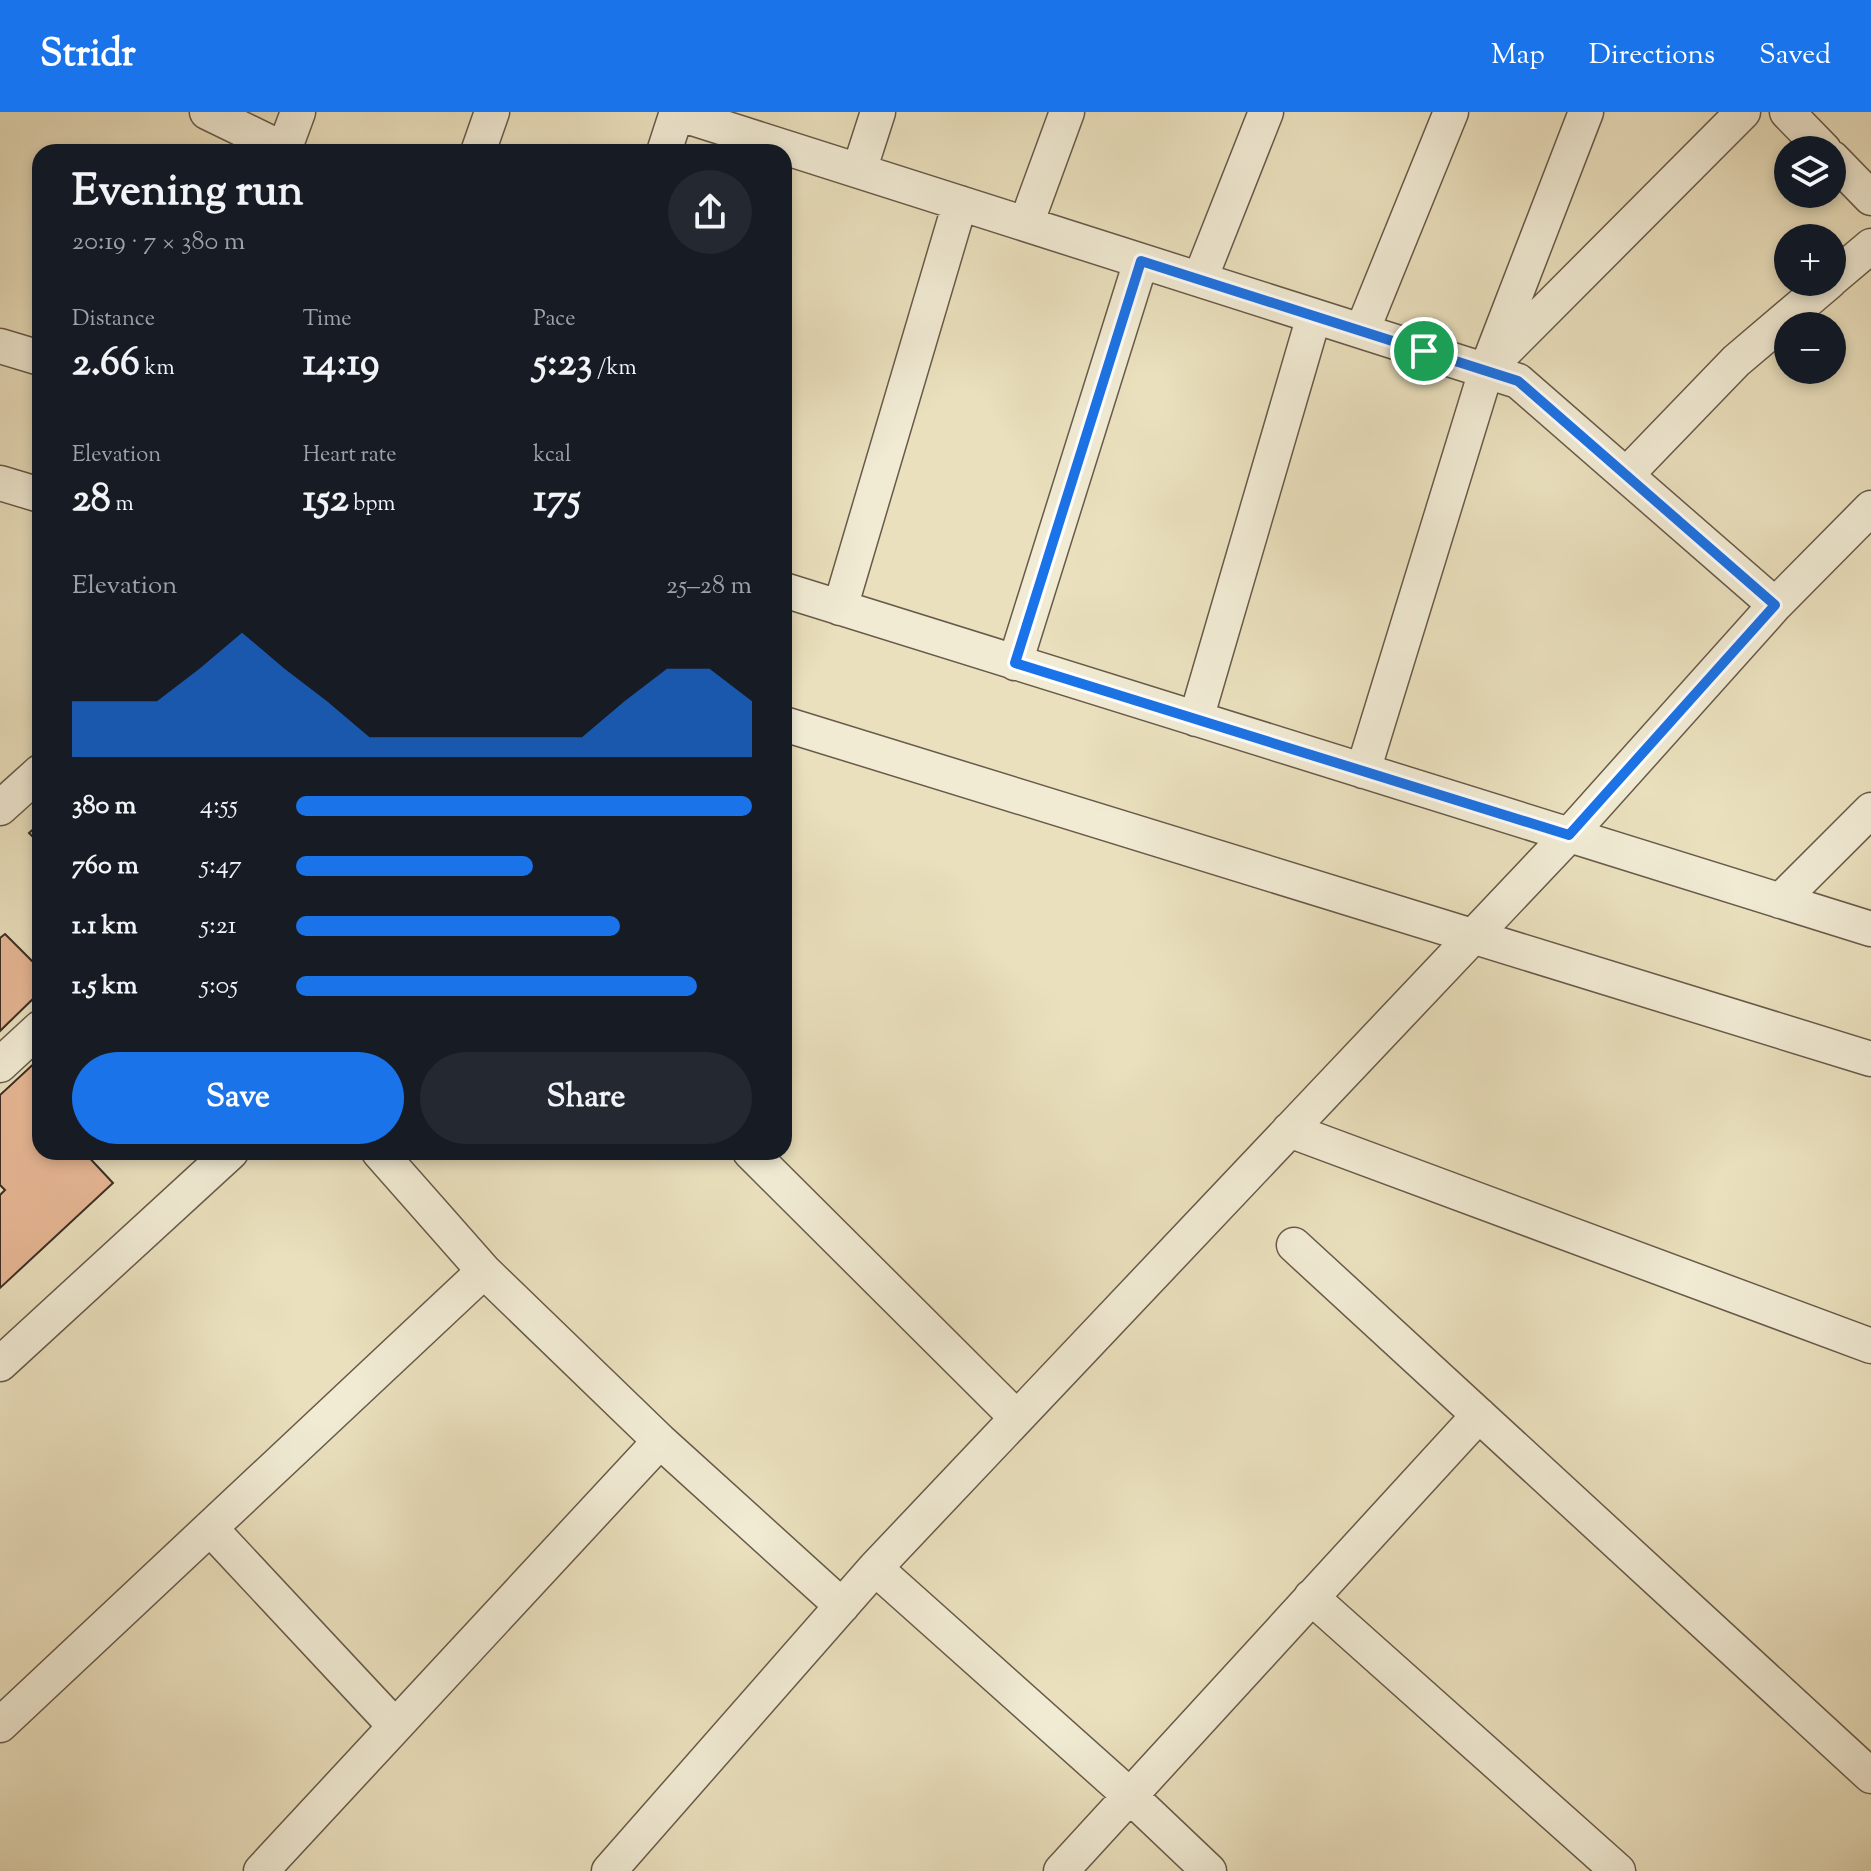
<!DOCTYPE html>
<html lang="en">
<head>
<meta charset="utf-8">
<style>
	:root { --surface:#171b24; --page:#242831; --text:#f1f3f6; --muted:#9ea1a6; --accent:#1a73e8 }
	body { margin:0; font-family:"Sorts Mill Goudy",serif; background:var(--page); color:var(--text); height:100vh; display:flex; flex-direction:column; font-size:30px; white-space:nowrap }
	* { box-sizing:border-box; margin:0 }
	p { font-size:26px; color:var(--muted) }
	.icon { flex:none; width:44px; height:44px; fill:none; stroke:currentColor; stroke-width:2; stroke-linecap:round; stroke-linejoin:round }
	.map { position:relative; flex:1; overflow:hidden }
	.sheet { position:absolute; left:32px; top:32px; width:760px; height:1016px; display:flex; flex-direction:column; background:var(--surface); border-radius:24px; box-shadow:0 4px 12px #0003 }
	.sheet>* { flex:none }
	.controls { position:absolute; left:1774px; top:24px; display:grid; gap:16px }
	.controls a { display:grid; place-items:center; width:72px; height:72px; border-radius:50%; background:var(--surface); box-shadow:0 4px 12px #0003; font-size:40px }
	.pin { position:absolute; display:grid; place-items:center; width:68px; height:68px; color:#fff; margin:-34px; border:4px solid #fff; border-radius:50%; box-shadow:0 2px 8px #0007 }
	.round { display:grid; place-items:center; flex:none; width:84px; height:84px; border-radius:42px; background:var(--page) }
	.summary { display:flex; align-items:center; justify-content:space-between; height:136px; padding:0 40px }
	h1 { font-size:44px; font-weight:700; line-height:60px }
	.stats { display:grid; grid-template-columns:repeat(3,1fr); gap:12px; height:136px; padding:8px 40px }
	.stats div { display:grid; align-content:center }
	.stats b { font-size:40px; font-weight:700 }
	.stats small { font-size:22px; font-weight:400 }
	.stats p { font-size:22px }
	.chart { height:224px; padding:16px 40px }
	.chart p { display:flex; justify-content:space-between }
	.chart svg { width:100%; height:144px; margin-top:8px; fill:var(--accent); opacity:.7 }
	.primary-button { display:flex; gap:16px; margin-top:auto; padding:16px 40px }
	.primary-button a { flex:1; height:92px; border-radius:48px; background:var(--accent); color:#fff; font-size:32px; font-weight:700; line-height:92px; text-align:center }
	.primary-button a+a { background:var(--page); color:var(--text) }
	ul { padding:0 40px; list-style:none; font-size:26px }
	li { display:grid; grid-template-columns:128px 96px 1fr; align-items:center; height:60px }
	li i { height:20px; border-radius:10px; background:var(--accent) }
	header { display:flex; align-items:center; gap:48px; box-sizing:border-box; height:112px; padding:0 40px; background:var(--accent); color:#fff }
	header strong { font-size:38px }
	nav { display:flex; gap:44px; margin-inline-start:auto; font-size:28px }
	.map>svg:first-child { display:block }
	.building { fill:#e7b795; stroke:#3c2e24; stroke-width:2 }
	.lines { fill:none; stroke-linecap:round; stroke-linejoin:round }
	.street-casing { stroke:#685a4a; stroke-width:37 }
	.street { stroke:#f1ebd4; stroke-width:34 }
	.route-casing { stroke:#fff; stroke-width:16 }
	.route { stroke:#1a73e8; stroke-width:10 }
</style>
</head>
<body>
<header>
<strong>Stridr</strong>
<nav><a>Map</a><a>Directions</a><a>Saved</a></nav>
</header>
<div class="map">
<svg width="1871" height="1759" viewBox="0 0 1871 1759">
	<rect width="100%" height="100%" fill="#eae0bd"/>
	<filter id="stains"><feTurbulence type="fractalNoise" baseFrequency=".0025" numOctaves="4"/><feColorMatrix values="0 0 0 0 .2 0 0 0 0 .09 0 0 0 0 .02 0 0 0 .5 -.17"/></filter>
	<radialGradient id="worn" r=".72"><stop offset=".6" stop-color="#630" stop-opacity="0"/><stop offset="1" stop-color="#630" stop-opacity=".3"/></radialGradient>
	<path class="building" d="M40,711V732L29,721Z
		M5,822L40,857V880L0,919V826Z
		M40,946V1040H84L113,1071L0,1176V1083L5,1078L0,1073V983Z"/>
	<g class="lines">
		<defs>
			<path id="street" d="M207,0L289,40
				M1787,0L1824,38
				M677,1L1518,269L1775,493
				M284,38L298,0
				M478,40L492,0
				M664,40L677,0
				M1832,46L1871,86
				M859,59L878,0
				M1026,112L1067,0
				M1200,167L1266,0
				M1832,167L1871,134
				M1362,219L1451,0
				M0,234L40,246
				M1495,249L1743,0
				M1626,363L1736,249L1829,170
				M0,371L40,383
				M784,478L1871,817
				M840,496L960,91
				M1015,551L1141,149
				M1196,607L1314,204
				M784,612L1871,947
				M1363,659L1486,259L1586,0
				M0,696L40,660
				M1780,789L1871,698
				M0,953L40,916
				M1289,1018L1871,1234
				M379,1040L484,1159L660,1329L842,1494
				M750,1040L1017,1306
				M1294,1133L1871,1664
				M0,1252L231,1040
				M210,1416L395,1614
				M875,1456L1129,1683L1209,1759
				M1311,1485L1618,1759
				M0,1613L484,1159
				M261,1759L660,1329
				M609,1759L875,1456L1569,723L1775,493L1871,396
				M1061,1759L1479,1303"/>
		</defs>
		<use href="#street" class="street-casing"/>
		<use href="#street" class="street"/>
	</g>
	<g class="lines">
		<defs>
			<path id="route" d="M1141,149L1518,269L1775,493L1569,723L1015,551Z"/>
		</defs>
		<use href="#route" class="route-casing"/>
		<use href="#route" class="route"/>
	</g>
	<rect width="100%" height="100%" filter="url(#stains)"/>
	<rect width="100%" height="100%" fill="url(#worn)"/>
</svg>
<div class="controls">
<a><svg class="icon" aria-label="layers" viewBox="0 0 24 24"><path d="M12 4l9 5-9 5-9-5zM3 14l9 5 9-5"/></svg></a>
<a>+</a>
<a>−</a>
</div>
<div class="pin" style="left:1424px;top:239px;background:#1e9e55"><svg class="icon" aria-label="arrive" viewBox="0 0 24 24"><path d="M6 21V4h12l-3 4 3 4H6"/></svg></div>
<section class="sheet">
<div class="summary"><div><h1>Evening run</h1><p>20:19 · 7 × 380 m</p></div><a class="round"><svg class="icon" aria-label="share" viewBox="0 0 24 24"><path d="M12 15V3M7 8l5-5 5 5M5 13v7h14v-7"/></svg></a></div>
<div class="stats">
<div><p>Distance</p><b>2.66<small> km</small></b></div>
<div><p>Time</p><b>14:19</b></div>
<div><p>Pace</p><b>5:23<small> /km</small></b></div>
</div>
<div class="stats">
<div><p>Elevation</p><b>28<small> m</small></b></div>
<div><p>Heart rate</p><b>152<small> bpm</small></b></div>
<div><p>kcal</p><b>175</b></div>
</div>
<div class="chart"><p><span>Elevation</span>25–28 m</p>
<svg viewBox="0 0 160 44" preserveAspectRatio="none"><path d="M0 44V27L10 27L20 27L30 17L40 6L50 17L60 27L70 38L80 38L90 38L100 38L110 38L120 38L130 27L140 17L150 17L160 27V44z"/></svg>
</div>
<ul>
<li><b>380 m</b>4:55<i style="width:100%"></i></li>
<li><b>760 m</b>5:47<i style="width:52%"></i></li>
<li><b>1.1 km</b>5:21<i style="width:71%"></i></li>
<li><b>1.5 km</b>5:05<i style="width:88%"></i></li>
</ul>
<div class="primary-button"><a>Save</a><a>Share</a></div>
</section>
</div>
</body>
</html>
